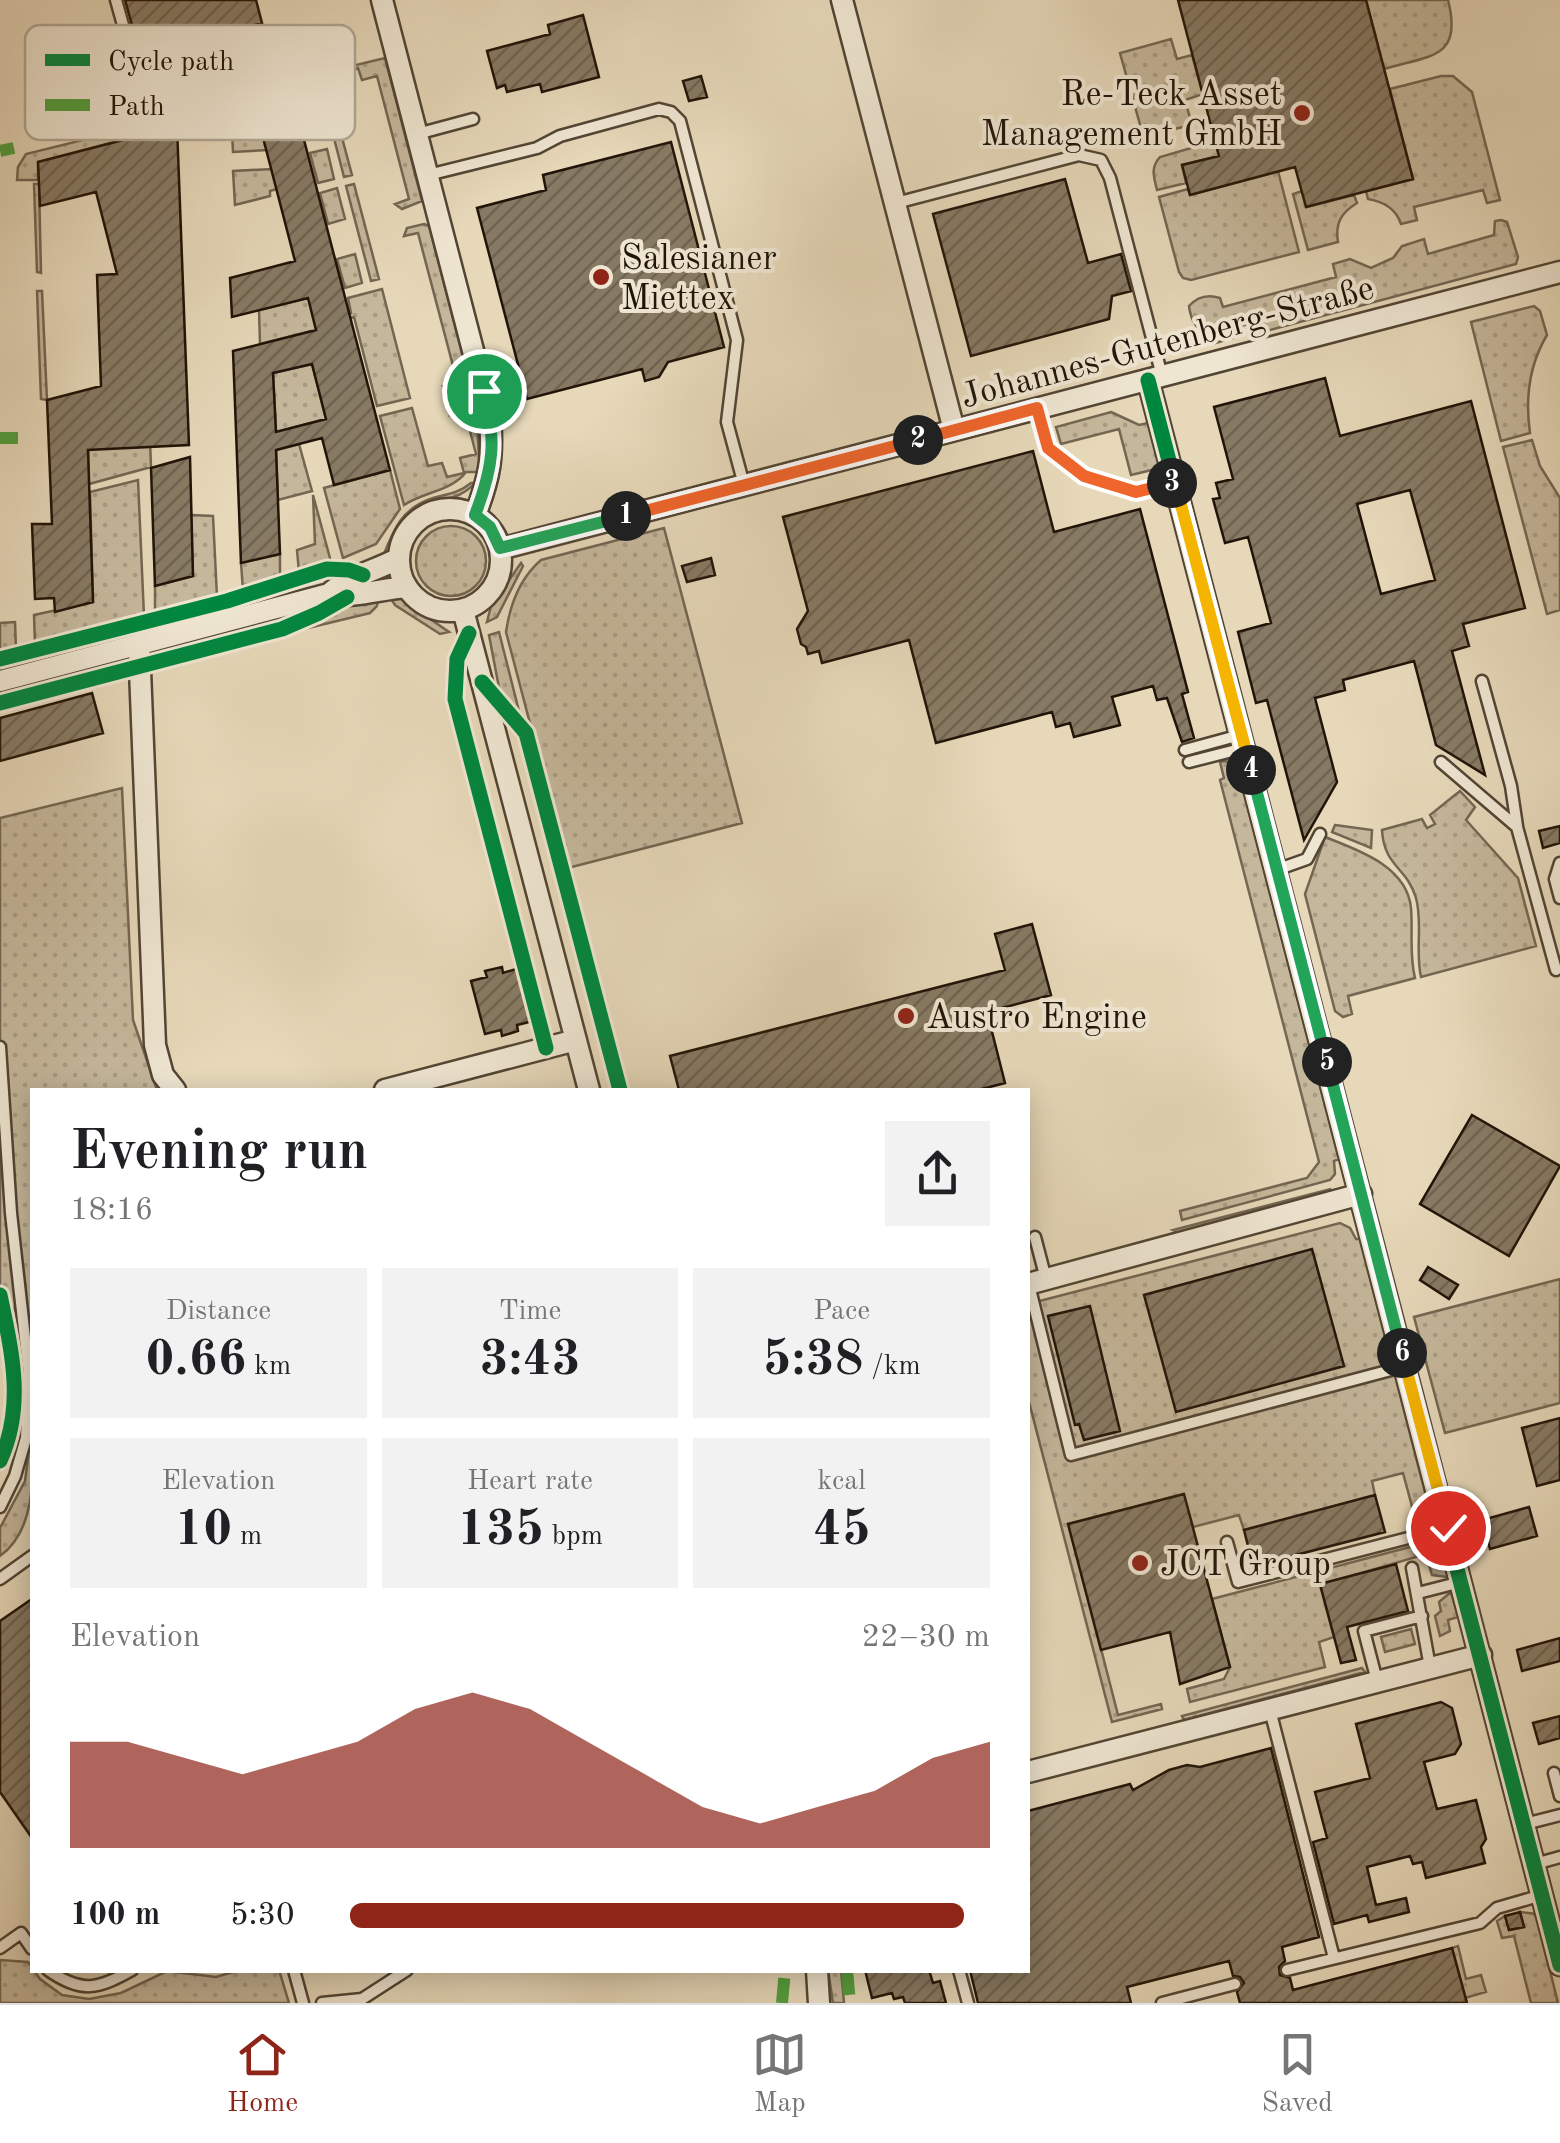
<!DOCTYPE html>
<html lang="en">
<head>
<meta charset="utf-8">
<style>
	:root { --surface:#fff; --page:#f2f2f2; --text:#202124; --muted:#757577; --line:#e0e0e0; --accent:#8f2418 }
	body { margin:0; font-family:"Old Standard TT",serif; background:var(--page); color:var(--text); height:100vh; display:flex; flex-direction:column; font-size:38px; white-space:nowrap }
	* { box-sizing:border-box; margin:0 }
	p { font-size:32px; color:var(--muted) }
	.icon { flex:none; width:55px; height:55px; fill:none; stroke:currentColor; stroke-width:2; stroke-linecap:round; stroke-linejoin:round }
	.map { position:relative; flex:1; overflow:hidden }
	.sheet { position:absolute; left:30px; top:1088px; width:1000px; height:885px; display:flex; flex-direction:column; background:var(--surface); border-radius:0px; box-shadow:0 5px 25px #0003 }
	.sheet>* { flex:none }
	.pin { position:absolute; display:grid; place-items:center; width:85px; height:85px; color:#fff; margin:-42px; border:5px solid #fff; border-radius:50%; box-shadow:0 2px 10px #0007 }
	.km { position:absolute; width:50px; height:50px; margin:-25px; border-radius:50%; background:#222; color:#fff; font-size:28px; line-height:50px; text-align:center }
	.round { display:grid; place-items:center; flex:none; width:105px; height:105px; border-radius:0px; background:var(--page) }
	.head { display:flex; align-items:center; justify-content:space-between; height:170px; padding:0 40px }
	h1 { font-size:55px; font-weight:700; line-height:75px }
	.stats { display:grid; grid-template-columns:repeat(3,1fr); gap:15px; height:170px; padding:10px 40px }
	.stats div { display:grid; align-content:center; border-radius:0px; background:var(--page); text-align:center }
	.stats b { font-size:50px; font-weight:700 }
	.stats small { font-size:28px; font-weight:400 }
	.stats p { font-size:28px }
	.chart { height:280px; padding:20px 40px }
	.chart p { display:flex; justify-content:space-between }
	.chart svg { width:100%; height:180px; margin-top:10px; fill:var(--accent); opacity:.7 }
	ul { padding:0 40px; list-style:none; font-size:32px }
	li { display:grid; grid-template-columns:160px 120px 1fr; align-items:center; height:75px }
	li i { height:25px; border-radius:12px; background:var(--accent) }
	.menu { display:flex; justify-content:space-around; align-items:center; height:140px; border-top:2px solid var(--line); background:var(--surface); font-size:28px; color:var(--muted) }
	.menu a { display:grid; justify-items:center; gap:5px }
	.menu .on { color:var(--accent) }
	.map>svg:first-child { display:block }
	.grass { fill:url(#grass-dots); stroke:#736652; stroke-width:2.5 }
	.building { fill:url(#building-hatch); stroke:#211408; stroke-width:2.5; fill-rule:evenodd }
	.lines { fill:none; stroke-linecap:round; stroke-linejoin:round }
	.service-casing { stroke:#524534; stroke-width:15 }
	.minor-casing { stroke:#524534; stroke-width:25 }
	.service { stroke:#efe6d2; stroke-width:10 }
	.minor { stroke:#efe6d2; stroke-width:20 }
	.quiet { stroke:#50a03e; stroke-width:12; stroke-dasharray:25 12; stroke-linecap:butt }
	.cycleway-casing { stroke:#efe6d2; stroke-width:21 }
	.cycleway { stroke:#00873e; stroke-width:15 }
	.split-1-casing { stroke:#fff; stroke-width:20 }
	.split-2-casing { stroke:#fff; stroke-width:20 }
	.split-3-casing { stroke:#fff; stroke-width:20 }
	.split-4-casing { stroke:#fff; stroke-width:20 }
	.split-5-casing { stroke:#fff; stroke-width:20 }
	.split-6-casing { stroke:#fff; stroke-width:20 }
	.split-7-casing { stroke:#fff; stroke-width:20 }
	.split-1 { stroke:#22a559; stroke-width:12 }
	.split-2 { stroke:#f0652b; stroke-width:12 }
	.split-3 { stroke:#f0652b; stroke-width:12 }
	.split-4 { stroke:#f5b400; stroke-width:12 }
	.split-5 { stroke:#22a559; stroke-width:12 }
	.split-6 { stroke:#22a559; stroke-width:12 }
	.split-7 { stroke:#f5b400; stroke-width:12 }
	.poi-dot { fill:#8f2418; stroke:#efe6d2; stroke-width:4 }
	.labels { text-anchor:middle; stroke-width:8; stroke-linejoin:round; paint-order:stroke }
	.poi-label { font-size:35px; fill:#211408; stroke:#efe6d2; text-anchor:start }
	.street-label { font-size:35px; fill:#211408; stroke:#efe6d2 }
	.key { fill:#efe6d2; stroke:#b1a795; stroke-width:2.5 }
	.key-label { font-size:28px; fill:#211408 }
</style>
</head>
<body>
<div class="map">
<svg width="1560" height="2003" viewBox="0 0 1560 2003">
	<defs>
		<pattern id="grass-dots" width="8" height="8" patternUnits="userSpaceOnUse" patternTransform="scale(2.5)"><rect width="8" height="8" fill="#c5b79b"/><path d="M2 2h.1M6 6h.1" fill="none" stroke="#a99c84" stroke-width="1.8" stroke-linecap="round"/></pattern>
		<pattern id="building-hatch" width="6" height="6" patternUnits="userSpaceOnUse" patternTransform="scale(2.5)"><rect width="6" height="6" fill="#877a64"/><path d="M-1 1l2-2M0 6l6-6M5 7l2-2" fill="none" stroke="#6e6350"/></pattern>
	</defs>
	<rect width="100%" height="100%" fill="#e6d8b9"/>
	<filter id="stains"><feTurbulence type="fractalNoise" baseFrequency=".002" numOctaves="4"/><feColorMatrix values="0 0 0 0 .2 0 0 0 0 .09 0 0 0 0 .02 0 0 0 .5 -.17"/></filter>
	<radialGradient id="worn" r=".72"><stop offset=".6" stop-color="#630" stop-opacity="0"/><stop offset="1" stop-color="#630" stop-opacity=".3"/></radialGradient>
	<path class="grass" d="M1366,0H1448C1463,59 1431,55 1384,69Z
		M1171,39L1177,59L1192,55L1203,94L1185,100L1192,125L1148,135L1141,128L1120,53Z
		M320,57L308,74L319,114L298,119L290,90L254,100L267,150L233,152L231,111C208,110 198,98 173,97Z
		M385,58L422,201L402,209L395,204L409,199L377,76L362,80L358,68L342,72L345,84L329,89L352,175L344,177L322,92L335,70Z
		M1441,76H1453L1472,92L1500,200L1487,203L1483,190L1414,207L1417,220L1401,224C1396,209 1385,202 1368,199L1366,191L1413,179L1390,89Z
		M139,126L141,135L38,162V180H17L18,167L26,154Z
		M1215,141L1219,156L1182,165L1186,183L1157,190C1154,177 1150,168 1160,157Z
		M327,149L334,179L318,183L310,153Z
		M272,169L277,189L270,191V196L235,205L233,171Z
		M1278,171L1299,252L1191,280L1183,278L1179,272L1159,197L1188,189L1190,195Z
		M34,184H39L41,273L37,272Z
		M354,184L379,279L371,281L346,186Z
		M337,188L345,219L328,224L320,193Z
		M1302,191L1307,207L1354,195L1357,203C1341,213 1335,223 1338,242L1308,250L1293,194Z
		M1501,220L1507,222L1518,257L1516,264L1255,334L1251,323L1234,328L1236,337L1215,343C1201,332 1191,325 1189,306C1197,297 1208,294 1220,298L1223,307L1336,277L1333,264L1350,259L1371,268L1393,258L1402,246L1424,239L1428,254L1494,235L1495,221Z
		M424,224L429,226L469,380L465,386L447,391L443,386L457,381L418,233L404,236L407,228Z
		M355,254L362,283L345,288L337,259Z
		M382,289L410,398L377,406L354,317L337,322L336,317L351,313L348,298Z
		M37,291H42L47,400L41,399Z
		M320,295L328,327L260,344L259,310Z
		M1534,306L1540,311L1547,335C1529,365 1525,398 1530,433L1501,441L1471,322Z
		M312,364L326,419L276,432L273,373Z
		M470,404L476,407L480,472H466C452,491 423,492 404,505L380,416L412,408L428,466L442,463L447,477L464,473L460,458L476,454L465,412L450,415L452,409Z
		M1111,412L1139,425L1148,423L1160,468L1131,475L1119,429L1061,444L1056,427Z
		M149,415L151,467L89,484L88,450Z
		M1532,440L1540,466L1560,498V610L1547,614L1503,447Z
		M299,444L312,491L278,500L276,450Z
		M390,470L400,509L376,544L343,558L324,488Z
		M138,480L144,616L35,644L34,615L93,602L90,492Z
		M471,483H475C457,503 433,498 412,514C396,527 396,547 382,559C393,531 401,508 433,498C447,494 459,493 471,483Z
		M313,495L331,562L299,572L297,550L315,544Z
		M191,515L213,516L217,597L155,613V586L193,576Z
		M416 561a35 35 0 1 1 70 0a35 35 0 1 1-70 0Z
		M664,528L742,823L568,868L506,632C510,604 519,579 541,560Z
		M280,554V580L243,590L241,563Z
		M521,563L523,566L497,617L487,622L491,606Z
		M390,597H398L449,632L440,634L395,605Z
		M378,598L377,606L370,613L300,630L291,627L336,608Z
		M15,622L16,649L0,653V623Z
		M499,632L521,719L519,721L500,693L489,635Z
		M1226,761L1238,770L1339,1159L1334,1161L1335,1174L1330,1180L1182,1220L1180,1211L1307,1178L1319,1162L1220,780L1224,778L1220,762Z
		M122,788L133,1020L157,1090H32V1335L0,1290V818Z
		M1460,791L1475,807L1466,820L1518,878L1536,946L1421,977C1415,951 1423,923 1416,898C1407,867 1384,867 1382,830L1422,819L1427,828L1435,824L1430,815Z
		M1335,825L1372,830L1371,848L1332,832Z
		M1325,837C1358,850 1407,866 1411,908C1413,932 1409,954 1415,978L1348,996L1352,1014L1343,1017L1335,1011L1305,894Z
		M1331,1189L1323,1196L1180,1233L1173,1230Z
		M1340,1223L1350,1228L1356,1239H1360L1429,1508L1417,1525L1403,1473L1372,1481L1375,1495L1244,1530L1239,1515L1193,1527L1183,1494L1069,1524L1118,1715L1161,1704L1162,1709L1112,1722L1028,1398V1304Z
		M1560,1279V1403L1445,1433L1414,1317Z
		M32,1428C33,1469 38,1529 0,1556V1528L25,1481Z
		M1437,1536L1448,1577L1432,1575L1426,1554L1320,1585L1334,1637L1319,1642L1325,1667L1190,1702L1187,1689L1224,1679L1230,1667L1212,1599L1410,1547Z
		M1451,1592L1458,1617L1448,1620L1450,1631L1440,1636L1435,1616L1441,1611L1439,1602Z
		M1411,1629L1415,1644L1385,1652L1381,1637Z
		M1362,1668L1365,1672L1184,1720L1182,1716Z
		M1520,1912L1536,1914L1558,2003H1531L1514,1936L1502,1938L1497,1921L1505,1916L1509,1930L1524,1927Z
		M1458,1946L1466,1979L1481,1975L1486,1992L1465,1998L1452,1948Z
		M0,1960L28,1962L40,1979L62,1995L89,1999L121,1993L167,1971L216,1977L240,1970H279L289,2003H0Z
		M828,1970H841L844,2003H833Z"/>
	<path class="building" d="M125,0H256L262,23L140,54Z
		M1178,0H1366L1413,179L1306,207L1295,167L1190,195L1182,165L1219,156Z
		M583,15L599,77L542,92L540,84L507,92L505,85L497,88L487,51L550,34L548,25Z
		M701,76L707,97L689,101L683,81Z
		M291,90L390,470L334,485L322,438L276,450L280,554L241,563L233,351L316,330L308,298L232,317L230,278L295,261L253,99ZM312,364L326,419L276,432L273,373Z
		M177,126L189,445L88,450L93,602L55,612L54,598L35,599L32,524H52L47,400L101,386L97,275L117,274L96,192L40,206L38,162Z
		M671,142L724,347L668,362L659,377L645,381L642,369L527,399L477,208L546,190L543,175Z
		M1065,179L1088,263L1121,254L1131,291L1112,296L1109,319L971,356L933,214Z
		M1325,378L1340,436L1471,401L1525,608L1463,624L1469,646L1452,651L1485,775L1436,745L1414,661L1343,680L1345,690L1315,698L1337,782L1304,840L1267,700L1256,703L1238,632L1271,623L1248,537L1225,543L1213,499L1220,498L1216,483L1233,479L1214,407ZM1410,490L1435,580L1381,594L1357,504Z
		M1033,451L1054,532L1140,509L1188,692L1182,694L1194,738L1182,742L1167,698L1157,700L1153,686L1112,697L1120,725L1074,737L1070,723L1056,727L1052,712L936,743L909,640L822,663L819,651L808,654L806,647L801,644L797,629L808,611L783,517Z
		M190,457L193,576L155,586L151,468Z
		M711,558L715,575L687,582L682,566Z
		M92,693L103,733L0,761V718Z
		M1560,826V843L1543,848L1539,831Z
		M1032,924L1051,995L987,1012L1005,1083L978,1090H679L670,1056L1005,970L995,934Z
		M502,967L503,973L519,968L533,1021L517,1025L518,1031L502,1036L501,1030L485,1034L471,981L487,977L485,971Z
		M1472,1115L1560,1166L1509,1256L1420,1204Z
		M1312,1249L1344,1366L1176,1412L1144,1295Z
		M1428,1267L1458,1285L1449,1299L1420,1280Z
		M1090,1306L1120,1431L1084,1440L1079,1424L1075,1425L1048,1316Z
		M1560,1418V1480L1537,1486L1522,1428Z
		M1184,1494L1230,1667L1180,1684L1170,1632L1101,1650L1068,1524Z
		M1375,1495L1385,1532L1253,1566L1244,1530Z
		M1529,1507L1537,1536L1490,1549L1482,1520Z
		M1396,1564L1408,1611L1347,1627L1356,1660L1341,1663L1320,1584Z
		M32,1599V1838L0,1792V1621Z
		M1560,1638V1661L1522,1671L1517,1650Z
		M1441,1702L1452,1708L1461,1744L1455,1754L1424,1762L1437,1809L1476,1800L1486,1839L1481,1847L1485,1863L1426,1878L1422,1862L1413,1864L1410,1856L1367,1867L1376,1905L1406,1898L1409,1912L1369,1922L1367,1915L1334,1924L1313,1842L1327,1838L1315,1792L1370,1778L1356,1724Z
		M1560,1716V1738L1539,1744L1533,1723Z
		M1271,1748L1319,1937L1282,1947L1285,1961L1279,1967L1280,1975L1290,1978L1293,1990L1452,1948L1467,2003H1240L1237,1992L1244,1983L1240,1977L1233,1976L1229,1961L1127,1987L1131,2003H978L970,1970H1028V1811L1130,1784L1133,1790L1169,1770L1187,1765L1200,1767Z
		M1520,1912L1524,1927L1509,1930L1505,1916Z
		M865,1970H929L933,1983L940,1981L946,2003H905L903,1997L894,1999L892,1993L872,1998Z"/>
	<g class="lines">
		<defs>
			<path id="service" d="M116,0L131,54
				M417,134L473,119
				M428,175L537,148L560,136L659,109L671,112L680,121L737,340L727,422L744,485
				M896,203L1079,155L1101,160L1110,178L1162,376
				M1037,409L1048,447L1084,475L1136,492L1175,482
				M1482,681L1511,786L1517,826
				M1185,750L1240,735
				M1189,762L1244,748
				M1441,762L1517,827L1556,970
				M1560,863L1555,879L1560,898
				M1276,870L1307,859L1320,834
				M0,1047L11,1213L29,1374L26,1438L15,1476L0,1507
				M1035,1237L1046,1279
				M1029,1285L1071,1455L1406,1366
				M1227,1542L1238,1582L1447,1528
				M1412,1568L1430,1667
				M0,1579L32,1556
				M1418,1593L1461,1582
				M1377,1681L1364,1631L1422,1616
				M1270,1710L1334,1958
				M1554,1773L1560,1796
				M1525,1824L1560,1815
				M1535,1864L1560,1857
				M0,1948L21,1933L32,1949
				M48,1970C82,1994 98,1989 132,1970
				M294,1970L303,2003
				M959,1970L968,2003
				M1287,1970L1480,1923L1497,1908L1542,1895
				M322,2003L362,1999L407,1970
				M1162,2003L1235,1984"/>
			<path id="minor" d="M382,0L490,416C493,457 490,477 475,515
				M842,0L954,430
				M1148,380L1560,1965
				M399 560a51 51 0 1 1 102 0a51 51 0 1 1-102 0Z
				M500,549L1560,272
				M329,594C348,576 376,571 399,558
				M463,610L589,1090
				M139,645L155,1045L163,1075L175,1090
				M0,681L329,594C355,598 380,589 407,587
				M385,1090L576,1040
				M1028,1284L1361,1194
				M1028,1772L1481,1655
				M817,1970L819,2003"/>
		</defs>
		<use href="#service" class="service-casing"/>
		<use href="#minor" class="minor-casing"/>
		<use href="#service" class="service"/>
		<use href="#minor" class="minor"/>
		<path class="quiet" d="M0,151L14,148
			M0,438H18
			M847,1970L850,2003
			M782,2003L785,1970"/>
		<defs>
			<path id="cycleway" d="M1148,380L1560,1965
				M469,633L457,659L455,699L546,1048
				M0,659L227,601L327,569L349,570L363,575
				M482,682L526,733L620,1090
				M0,703L282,629L319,613L347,597
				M0,1295C12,1352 25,1406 0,1461"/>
		</defs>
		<use href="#cycleway" class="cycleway-casing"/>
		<use href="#cycleway" class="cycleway"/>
	</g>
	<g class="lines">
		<defs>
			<path id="split-1" d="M484,391C497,440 493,468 475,515L490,527L500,548L626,516"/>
			<path id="split-2" d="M626,516L918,440"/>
			<path id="split-3" d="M918,440L1037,408L1048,448L1084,476L1136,492L1172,483"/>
			<path id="split-4" d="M1172,483L1175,482L1251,770"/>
			<path id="split-5" d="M1251,770L1327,1062"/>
			<path id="split-6" d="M1327,1062L1402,1353"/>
			<path id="split-7" d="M1402,1353L1448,1528"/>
		</defs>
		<use href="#split-1" class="split-1-casing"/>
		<use href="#split-2" class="split-2-casing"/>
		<use href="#split-3" class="split-3-casing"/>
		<use href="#split-4" class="split-4-casing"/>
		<use href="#split-5" class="split-5-casing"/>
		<use href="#split-6" class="split-6-casing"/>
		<use href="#split-7" class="split-7-casing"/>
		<use href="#split-1" class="split-1"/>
		<use href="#split-2" class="split-2"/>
		<use href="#split-3" class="split-3"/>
		<use href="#split-4" class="split-4"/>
		<use href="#split-5" class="split-5"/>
		<use href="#split-6" class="split-6"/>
		<use href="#split-7" class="split-7"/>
	</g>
	<g class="poi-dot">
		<circle cx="1302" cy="113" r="10"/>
		<circle cx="601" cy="277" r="10"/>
		<circle cx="906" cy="1016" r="10"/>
		<circle cx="1140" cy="1563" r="10"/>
	</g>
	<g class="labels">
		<g class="poi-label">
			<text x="1282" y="105" text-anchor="end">Re-Teck Asset<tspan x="1282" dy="40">Management GmbH</tspan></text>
			<text x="621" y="269">Salesianer<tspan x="621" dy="40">Miettex</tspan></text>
			<text x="926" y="1028">Austro Engine</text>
			<text x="1160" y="1575">JCT Group</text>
		</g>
		<g class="street-label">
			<text transform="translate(1167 341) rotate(-15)" y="12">Johannes-Gutenberg-Straße</text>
		</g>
	</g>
	<rect x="25" y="25" width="330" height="115" rx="15" class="key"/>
	<rect x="45" y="54" width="45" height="12" fill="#00873e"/>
	<rect x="45" y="99" width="45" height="12" fill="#50a03e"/>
	<g class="key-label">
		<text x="108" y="70">Cycle path</text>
		<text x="108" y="115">Path</text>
	</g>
	<rect width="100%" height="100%" filter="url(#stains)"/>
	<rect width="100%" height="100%" fill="url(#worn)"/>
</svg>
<div class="pin" style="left:484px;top:391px;background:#1e9e55"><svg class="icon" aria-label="arrive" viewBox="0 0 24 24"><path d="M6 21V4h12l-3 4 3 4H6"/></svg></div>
<div class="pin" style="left:1448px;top:1528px;background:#d93025"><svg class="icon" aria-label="check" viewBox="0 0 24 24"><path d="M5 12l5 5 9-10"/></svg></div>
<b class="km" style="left:626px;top:516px">1</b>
<b class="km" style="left:918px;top:440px">2</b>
<b class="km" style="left:1172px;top:483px">3</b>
<b class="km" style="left:1251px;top:770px">4</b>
<b class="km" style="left:1327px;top:1062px">5</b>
<b class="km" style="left:1402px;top:1353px">6</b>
<section class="sheet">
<div class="head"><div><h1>Evening run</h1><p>18:16</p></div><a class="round"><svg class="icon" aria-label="share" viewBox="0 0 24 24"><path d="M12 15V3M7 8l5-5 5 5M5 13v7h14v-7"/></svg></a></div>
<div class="stats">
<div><p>Distance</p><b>0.66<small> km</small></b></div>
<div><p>Time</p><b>3:43</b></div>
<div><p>Pace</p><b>5:38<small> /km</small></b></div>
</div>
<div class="stats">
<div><p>Elevation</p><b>10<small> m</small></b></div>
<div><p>Heart rate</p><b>135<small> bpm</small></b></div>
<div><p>kcal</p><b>45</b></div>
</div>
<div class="chart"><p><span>Elevation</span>22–30 m</p>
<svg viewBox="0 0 160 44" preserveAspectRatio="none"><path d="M0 44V18L10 18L20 22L30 26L40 22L50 18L60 10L70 6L80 10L90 18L100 26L110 34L120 38L130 34L140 30L150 22L160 18V44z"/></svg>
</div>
<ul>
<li><b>100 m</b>5:30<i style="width:96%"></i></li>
</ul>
</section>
</div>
<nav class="menu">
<a class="on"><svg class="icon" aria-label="home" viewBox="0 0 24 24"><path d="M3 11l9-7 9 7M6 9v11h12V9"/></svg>Home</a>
<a><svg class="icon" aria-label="map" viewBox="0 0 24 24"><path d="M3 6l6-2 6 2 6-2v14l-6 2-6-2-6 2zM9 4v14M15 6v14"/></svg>Map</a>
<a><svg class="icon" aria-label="saved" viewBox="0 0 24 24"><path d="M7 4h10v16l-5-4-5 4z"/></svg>Saved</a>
</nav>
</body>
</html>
